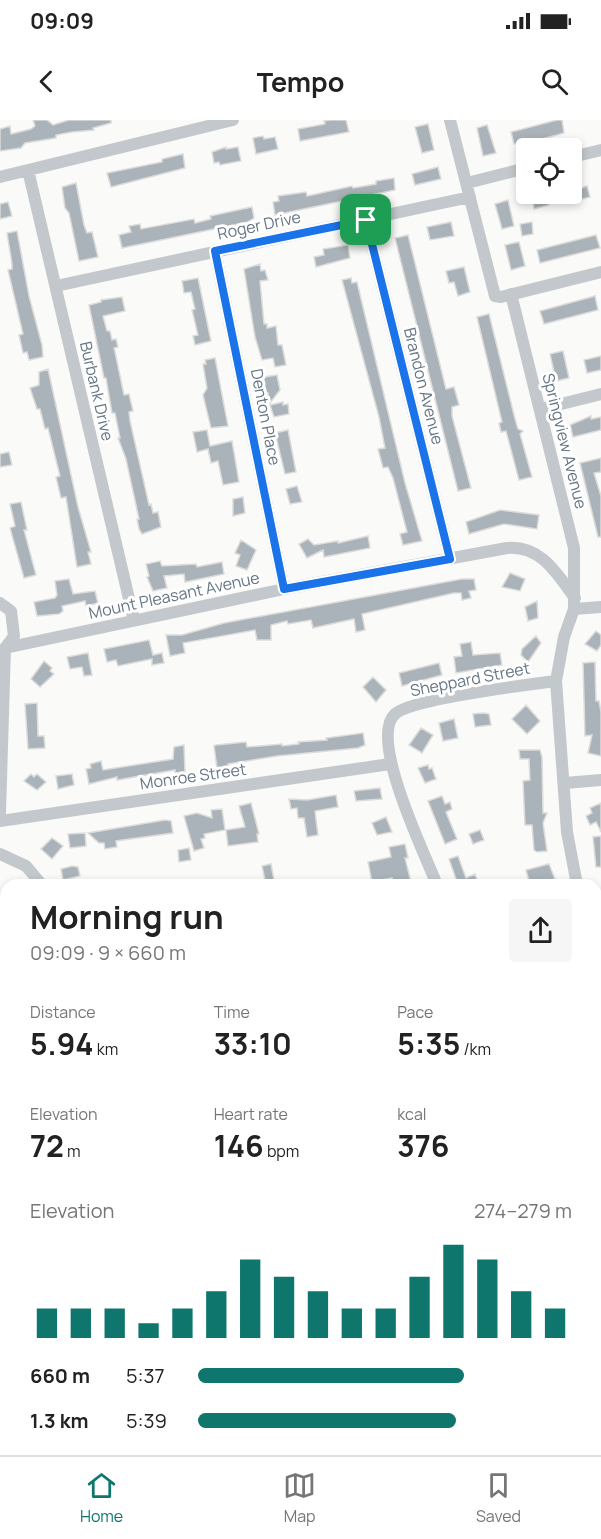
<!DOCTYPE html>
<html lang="en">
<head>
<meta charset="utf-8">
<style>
	:root { --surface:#fff; --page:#f6f6f6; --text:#222; --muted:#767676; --line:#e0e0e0; --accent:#0f766e }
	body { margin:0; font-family:Manrope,sans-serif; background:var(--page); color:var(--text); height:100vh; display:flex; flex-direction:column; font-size:22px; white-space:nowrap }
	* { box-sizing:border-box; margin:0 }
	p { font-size:20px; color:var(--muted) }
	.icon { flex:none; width:33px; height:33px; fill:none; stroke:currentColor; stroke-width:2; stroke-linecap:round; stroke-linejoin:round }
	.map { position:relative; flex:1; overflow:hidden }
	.sheet { position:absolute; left:0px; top:759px; width:602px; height:576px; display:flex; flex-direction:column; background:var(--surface); border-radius:18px 18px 0 0; box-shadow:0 3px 9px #0003 }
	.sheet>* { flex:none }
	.fabs { position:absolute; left:516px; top:18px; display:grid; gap:12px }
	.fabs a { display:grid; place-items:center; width:66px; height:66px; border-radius:6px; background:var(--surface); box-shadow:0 3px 9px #0003; font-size:30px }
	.pin { position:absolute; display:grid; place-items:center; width:51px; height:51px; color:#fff; margin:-26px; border-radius:12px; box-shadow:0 3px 9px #0006 }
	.round { display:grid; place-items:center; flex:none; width:63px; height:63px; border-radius:6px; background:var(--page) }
	.overview { display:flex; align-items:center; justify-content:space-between; height:102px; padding:0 30px }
	h1 { font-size:33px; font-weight:700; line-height:45px }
	.stats { display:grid; grid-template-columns:repeat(3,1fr); gap:9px; height:102px; padding:6px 30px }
	.stats div { display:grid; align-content:center }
	.stats b { font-size:30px; font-weight:700 }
	.stats small { font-size:16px; font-weight:400 }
	.stats p { font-size:16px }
	.chart { height:168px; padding:12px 30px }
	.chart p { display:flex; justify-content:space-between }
	.chart svg { width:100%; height:108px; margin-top:6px; stroke:var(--accent); stroke-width:6 }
	ul { padding:0 30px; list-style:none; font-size:20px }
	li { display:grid; grid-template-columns:96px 72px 1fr; align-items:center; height:45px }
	li i { height:15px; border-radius:8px; background:var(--accent) }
	.status { display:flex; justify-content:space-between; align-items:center; height:42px; padding:0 30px; background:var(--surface); direction:ltr }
	.status svg { height:16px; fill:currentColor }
	header { display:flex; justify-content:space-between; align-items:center; height:78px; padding:0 30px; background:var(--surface); font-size:27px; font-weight:700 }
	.menu { display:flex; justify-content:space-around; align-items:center; height:84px; border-top:2px solid var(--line); background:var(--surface); font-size:16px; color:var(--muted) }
	.menu a { display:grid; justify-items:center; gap:3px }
	.menu .selected { color:var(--accent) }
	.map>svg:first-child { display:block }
	.building { fill:#aab3b9; stroke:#dcdcda; stroke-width:1.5 }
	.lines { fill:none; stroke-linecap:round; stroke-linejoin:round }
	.street { stroke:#c3c8cc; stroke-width:12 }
	.route-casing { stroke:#fff; stroke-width:12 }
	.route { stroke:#1a73e8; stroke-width:8 }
	.labels { text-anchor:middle; stroke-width:6; stroke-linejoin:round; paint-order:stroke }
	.street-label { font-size:16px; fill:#657683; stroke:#fff }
</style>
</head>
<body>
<div class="status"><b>09:09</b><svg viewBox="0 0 49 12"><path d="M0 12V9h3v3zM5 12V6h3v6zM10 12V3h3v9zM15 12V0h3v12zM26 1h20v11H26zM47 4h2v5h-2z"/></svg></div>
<header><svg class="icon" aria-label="back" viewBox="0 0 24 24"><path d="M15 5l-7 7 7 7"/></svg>Tempo<svg class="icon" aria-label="search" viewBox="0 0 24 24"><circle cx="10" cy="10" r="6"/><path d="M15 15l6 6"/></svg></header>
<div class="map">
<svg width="601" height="1335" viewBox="0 0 601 1335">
	<rect width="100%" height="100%" fill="#fafaf8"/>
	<path class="building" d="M33,0H47L53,5L69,0H111V3L93,8L94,10L72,12L56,15V18L25,23L21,28L0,31V9L10,6L11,14L31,9L35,6Z
		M330,0H346L349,12L300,21L298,9L325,4L324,1Z
		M557,0H562L564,13L521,25V22L514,24L511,12Z
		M428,4L434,30L422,33L415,7Z
		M487,5L496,33L483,36L477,8Z
		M263,16L264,19L275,17L278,29L256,34L253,18Z
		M226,27V29L238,27L241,41L220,45L219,42L214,43L212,32Z
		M183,34L185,48L111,67L107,53L162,42V39Z
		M438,47L441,59L415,65L412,54Z
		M394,58L395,70L275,95L273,82L279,81L278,76L306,72L307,76L352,66L353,68L376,64V61Z
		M579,60L581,68L587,66L590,77L572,82V62Z
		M76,63L84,105L87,113L92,112L98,137L79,141L69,93L65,88L62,67Z
		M536,74H546L549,85L534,89L532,77Z
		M508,80L514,106L502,109L495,84Z
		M8,82L12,96L0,99V84Z
		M252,87L254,98L248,102L122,128L119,115L131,112L129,106L140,104L141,109L194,99L195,103L211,99L210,96Z
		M451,102L454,116L430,120L427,107Z
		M532,102L533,114L522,116L520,104Z
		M17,111L29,176L42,225L43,237L29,240L27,232L23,233L19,215L23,214L8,150L12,149V144L7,113Z
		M408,115L446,269L454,267L459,285L452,287V296L471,368L458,371L395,118Z
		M596,115L600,128L540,143L537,130Z
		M519,122L525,146L511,150L505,125Z
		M348,125L350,138L316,147L314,137L324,135L323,129Z
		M260,144L261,151L265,150L268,160L260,161L264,204H267V208L276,206L278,225H282L286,245L275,247L273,238L262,240L255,217L244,149Z
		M464,147L470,172L458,176L454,162L449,163L446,151Z
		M198,158L211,221L195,225L193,216L198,215L192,190L195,189L191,172L184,173L182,161Z
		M351,158L352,163L357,162L405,363L422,421L403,425L400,414L407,412L393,358L388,347L383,348L378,329L385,328L379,297L342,160Z
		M595,176L598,190L544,204L540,191Z
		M122,177L125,191L103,196L107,211H110L112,220L116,219L118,227L114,228L115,232L124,275L129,274L133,291L129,292L130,301L149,385L151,384L153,393L158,392L161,407L142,414L139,409L137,399H139L126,339L118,318H120L115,293H112L106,258H104L89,185L101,182V180Z
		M489,194L515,299L518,309L523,311L520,314L532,357L519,360L506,311L501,312L499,303L502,302L477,197Z
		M563,231L569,258L556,261L550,234Z
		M601,236V250L587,253L584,240Z
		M215,238L228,306L211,308L203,275L207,268L203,244H206L205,240Z
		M48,249L78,387L91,432H88L91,444L77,447L66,377L61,378L56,357L60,356L48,308L45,309L40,289H37L30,268L39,265V252Z
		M277,255L280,270L270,283L268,273L265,274L264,257Z
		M283,282V285L288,284L289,294L274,297L270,285Z
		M591,296V299L601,297V310L573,317L570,305Z
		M207,310L210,326L232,321L239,362L223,365L218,341L211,343L208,329L197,332L193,312Z
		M288,310L296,352L285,354L275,313Z
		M9,332L12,345L0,347V334Z
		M601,338V352L594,353L601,376V417H598L580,343Z
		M297,366L302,382L290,384L286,369Z
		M243,377L245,393L233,396V379Z
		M21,382L27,410H24L36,455L24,458L10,408L15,406L10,384Z
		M500,390L539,395L537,409L504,404L469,414L466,402Z
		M368,416L370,428L324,437L323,430L307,438L299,424L308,419L314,425L338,421V423Z
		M241,420L256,430L247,450L236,446L240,435L235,433Z
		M160,441L162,446L196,444L197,447L222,442L224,454L185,462L184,454L164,456L167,468L153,471L147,457L149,456L146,444Z
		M510,453L525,459L520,471L502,467Z
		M69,459L73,474L95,471L98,483L86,486L85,481L62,486L63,491L59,494L37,496L34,482L55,478L57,475L55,461Z
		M462,459H474L476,470L469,471L471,478L462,480L461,473H454L362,494L365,510L356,512L354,499L313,508L311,500L288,504L287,501L271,505V520H257L255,510L183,523L185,533L170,536L166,515H182L224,503Z
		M537,481L538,498L528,501L525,487Z
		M596,511L601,515V525L597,531L585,524Z
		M536,516L541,523L528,542L521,535L522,529Z
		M149,520L153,535L162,533L164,543L152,545V539L118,546L116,540L107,542L104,529Z
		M471,522L473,535L500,533L502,545L456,553L454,537L462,536L460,524Z
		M88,533L92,555L84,556L82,547L70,549L67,537Z
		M44,541L52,548L50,551L54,554L40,567L31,559Z
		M595,542L596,581H599L601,592V636L588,633L592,615L585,616L583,543Z
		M439,543L442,555L402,566L399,553Z
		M373,557L386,570L376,582L363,567Z
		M37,583L38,616H44L45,628L28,629L25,584Z
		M526,585L540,601L527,614L512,599Z
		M483,593L489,594L491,605L475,607L473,594Z
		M454,599L458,618L443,621L439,603Z
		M421,608L433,615L422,633L409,625Z
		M363,613L365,625L358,628L277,636L228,644V647L217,648L214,626L216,625L246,622L247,627L282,624V626L299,624L298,622L327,620L326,618Z
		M184,625L185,652L175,653V650L117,660V657L89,664L86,649L91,648L90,644L101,641L103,650L173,639L174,627Z
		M519,630H540L542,637L543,693H547L543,703L547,731L537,732L534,730L532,705H525L523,661L530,660L529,639H520Z
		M428,645L429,649L432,648L436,659L425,663L418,648Z
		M31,654L34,657L37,654L46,662L37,670L24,661Z
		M72,654L74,665L58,669L56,656Z
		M380,668L382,679L356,681L354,671Z
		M336,675L338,687L315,691L318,715L307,717L304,698H298L297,688L291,689L289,679L307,680Z
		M442,676L445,684L450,682L452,689L446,692L457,719L445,724L428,681Z
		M251,683L259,714H257L258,722L228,726L226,710L245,707L239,686Z
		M601,683V712L596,702L590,705L586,696L592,693L590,688Z
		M222,689L225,710L204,714L205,718L201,719L204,728L194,731L184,696L197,693L212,698L211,690Z
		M386,697L392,712L377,715L372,703Z
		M165,700L171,701L173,713L116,721L117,727L105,729L104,723H99L88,713Z
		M480,710L484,720L473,724L469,714Z
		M85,713L86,726L70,728L68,714Z
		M601,716V747H596L593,717Z
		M52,718L63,726L52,739L41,729Z
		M405,724L408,738H405L411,762L393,765L392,758L372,762L368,742L391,737L389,727Z
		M189,728L191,740L179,742L178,730Z
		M458,736L466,758L475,754L479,765H449L457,762L449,739Z
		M271,744L275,765H266L262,746Z
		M549,744L555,759L530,765L526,750Z
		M72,746L78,747L80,756L63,760L61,749Z"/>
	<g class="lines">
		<path class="street" d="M450,0L495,176L501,177L601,152
			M572,37L601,30
			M28,50L134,500
			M0,57L233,0
			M467,63L526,48
			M366,100L450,439
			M215,131L284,469
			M56,166L470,77
			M511,174L574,428V489L564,517L556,561L567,712L577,765
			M541,289L601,274
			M0,483L11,491L14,516L5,528L0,693
			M574,489L601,487
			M5,528L284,469L507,428C541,425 557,454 575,478
			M565,663L601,660
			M0,701L390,644
			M0,734L26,746L42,765
			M437,765C425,734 368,618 395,594C413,578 528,565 556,561
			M596,834L601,837
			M0,851L6,850
			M596,950L601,951
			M0,997L6,995
			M596,1150H601
			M596,1291L601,1290
			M356,1329L357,1335
			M0,1334L34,1329"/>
	</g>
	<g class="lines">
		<defs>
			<path id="route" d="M366,100L450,439L284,469L215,131Z"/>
		</defs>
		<use href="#route" class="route-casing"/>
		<use href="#route" class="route"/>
	</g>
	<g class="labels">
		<g class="street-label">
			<text transform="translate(259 105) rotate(-12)" y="6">Roger Drive</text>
			<text transform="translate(424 266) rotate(76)" y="6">Brandon Avenue</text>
			<text transform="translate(97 271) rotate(77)" y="6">Burbank Drive</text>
			<text transform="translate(266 297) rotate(79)" y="6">Denton Place</text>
			<text transform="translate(565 321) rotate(76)" y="6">Springview Avenue</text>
			<text transform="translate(174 475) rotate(-12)" y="6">Mount Pleasant Avenue</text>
			<text transform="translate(470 559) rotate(-11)" y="6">Sheppard Street</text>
			<text transform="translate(193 656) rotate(-8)" y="6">Monroe Street</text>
		</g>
	</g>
</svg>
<div class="fabs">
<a><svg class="icon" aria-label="locate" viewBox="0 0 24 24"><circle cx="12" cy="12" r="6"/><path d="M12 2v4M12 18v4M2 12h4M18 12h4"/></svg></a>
</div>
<div class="pin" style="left:366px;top:100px;background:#1e9e55"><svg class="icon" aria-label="arrive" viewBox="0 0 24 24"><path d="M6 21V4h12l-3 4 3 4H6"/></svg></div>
<section class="sheet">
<div class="overview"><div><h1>Morning run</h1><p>09:09 · 9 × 660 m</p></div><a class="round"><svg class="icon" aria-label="share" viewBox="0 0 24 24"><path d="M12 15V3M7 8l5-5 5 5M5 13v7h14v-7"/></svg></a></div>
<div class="stats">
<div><p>Distance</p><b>5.94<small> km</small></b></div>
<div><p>Time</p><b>33:10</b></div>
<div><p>Pace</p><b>5:35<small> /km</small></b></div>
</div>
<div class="stats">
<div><p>Elevation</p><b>72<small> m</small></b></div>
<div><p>Heart rate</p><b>146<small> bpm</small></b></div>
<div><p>kcal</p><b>376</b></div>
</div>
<div class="chart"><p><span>Elevation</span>274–279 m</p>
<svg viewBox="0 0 160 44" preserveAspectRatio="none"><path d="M5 44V32M15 44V32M25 44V32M35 44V38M45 44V32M55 44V25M65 44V12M75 44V19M85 44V25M95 44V32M105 44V32M115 44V19M125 44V6M135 44V12M145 44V25M155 44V32"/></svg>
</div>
<ul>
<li><b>660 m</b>5:37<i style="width:71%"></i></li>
<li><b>1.3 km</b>5:39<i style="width:69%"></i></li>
</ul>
</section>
</div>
<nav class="menu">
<a class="selected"><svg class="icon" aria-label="home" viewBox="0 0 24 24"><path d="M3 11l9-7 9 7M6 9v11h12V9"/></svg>Home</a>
<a><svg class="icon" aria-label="map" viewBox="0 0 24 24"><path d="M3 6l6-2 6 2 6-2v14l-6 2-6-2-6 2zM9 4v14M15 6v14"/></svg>Map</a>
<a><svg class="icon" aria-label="saved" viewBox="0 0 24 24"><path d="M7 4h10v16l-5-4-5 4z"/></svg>Saved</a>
</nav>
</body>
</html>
